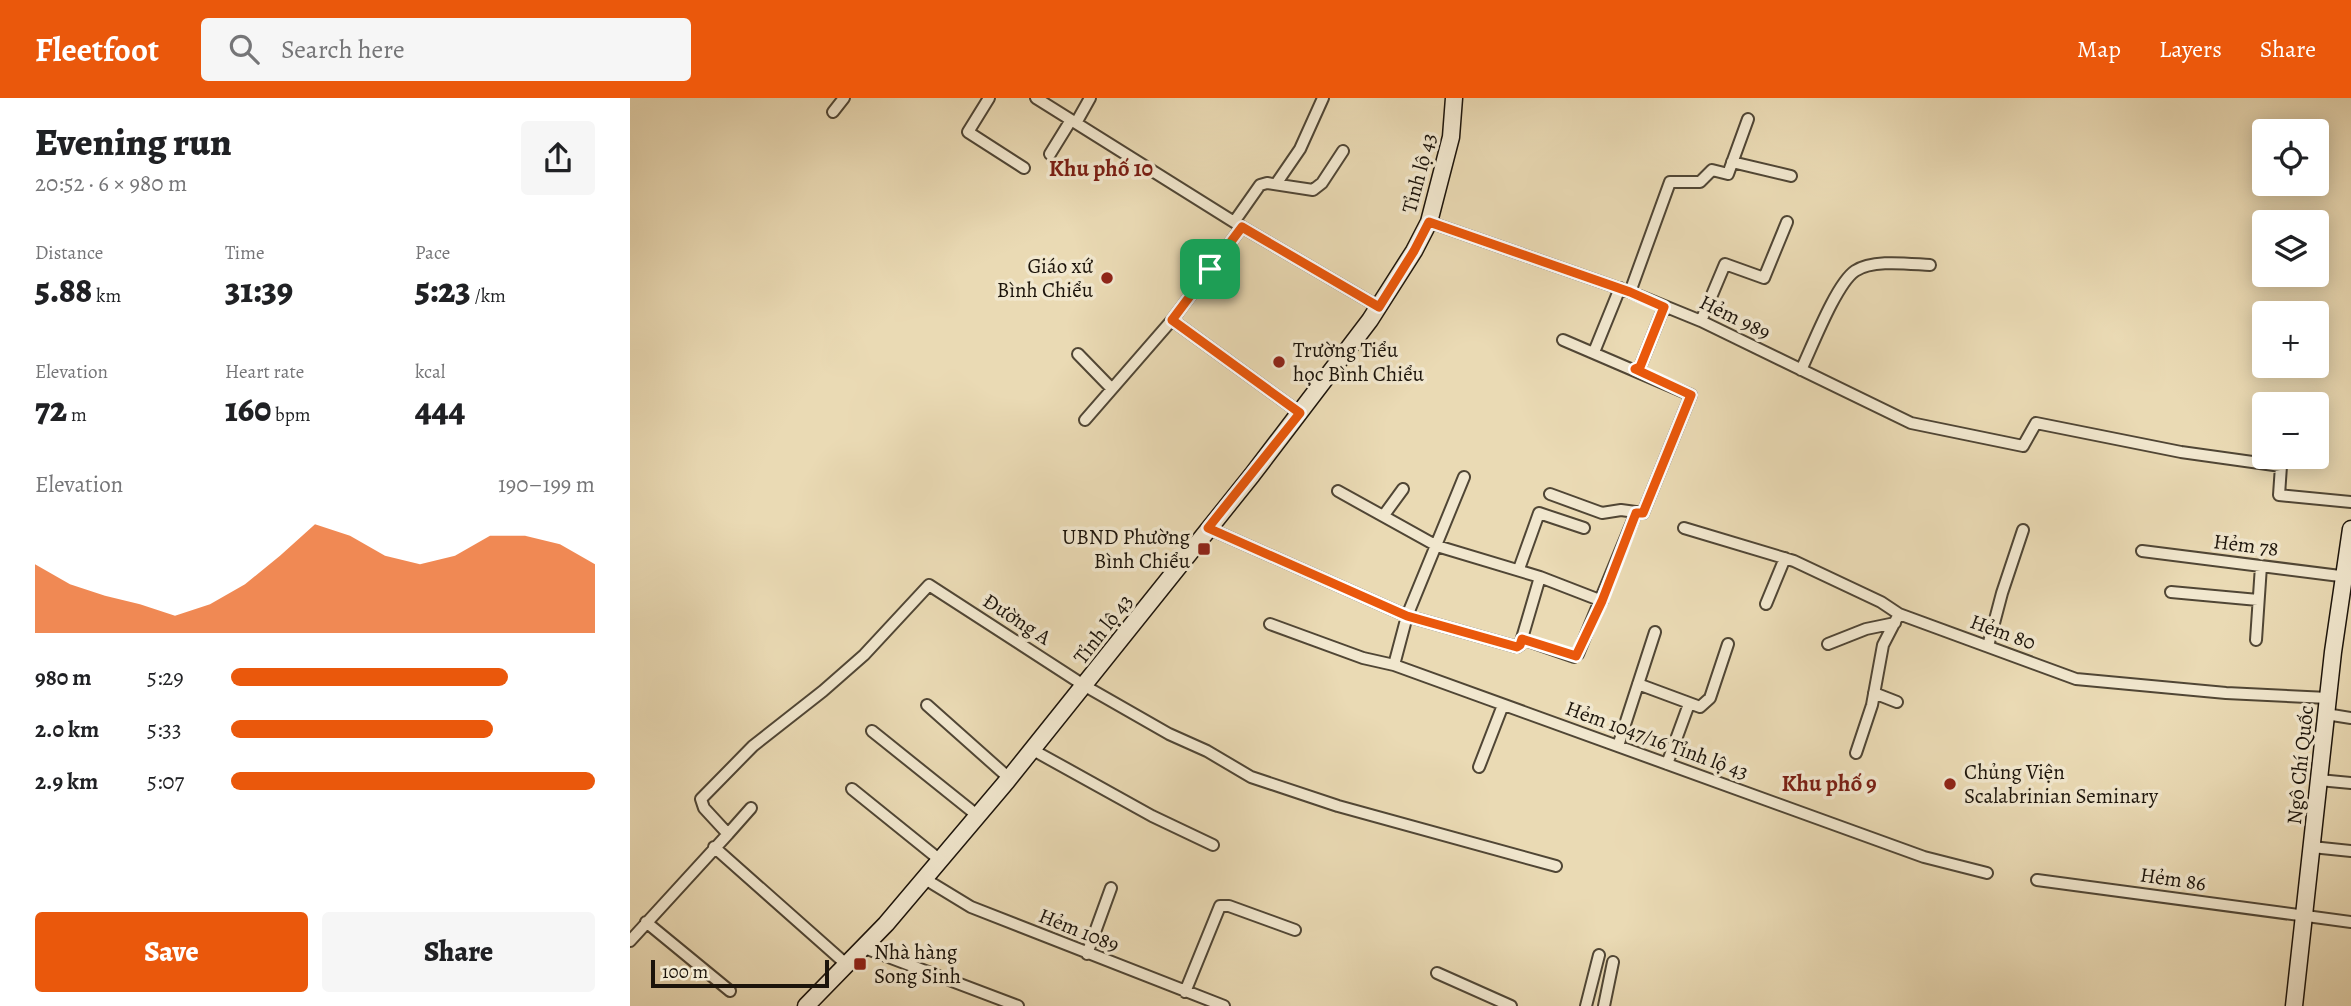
<!DOCTYPE html>
<html lang="en">
<head>
<meta charset="utf-8">
<style>
	:root { --surface:#fff; --page:#f6f6f6; --text:#202124; --muted:#757577; --accent:#ea580c }
	body { margin:0; font-family:Alegreya,serif; background:var(--page); color:var(--text); height:100vh; display:flex; flex-direction:column; font-size:26px; white-space:nowrap }
	* { box-sizing:border-box; margin:0 }
	p { font-size:23px; color:var(--muted) }
	.icon { flex:none; width:38px; height:38px; fill:none; stroke:currentColor; stroke-width:2; stroke-linecap:round; stroke-linejoin:round }
	.map { position:relative; flex:1; overflow:hidden }
	.side { display:flex; flex-direction:column; background:var(--surface); width:630px }
	.side>* { flex:none }
	.buttons { position:absolute; left:1622px; top:21px; display:grid; gap:14px }
	.buttons a { display:grid; place-items:center; width:77px; height:77px; border-radius:7px; background:var(--surface); box-shadow:0 4px 18px #0003; font-size:35px }
	.scale { position:absolute; left:21px; bottom:18px; width:178px; box-sizing:border-box; padding-left:7px; border:4px solid #1c140b; border-top:0; font-size:19px; line-height:24px; white-space:nowrap; color:#1c140b; -webkit-text-stroke:5px #f1e7ce; paint-order:stroke }
	.pin { position:absolute; display:grid; place-items:center; width:60px; height:60px; color:#fff; margin:-30px; border-radius:14px; box-shadow:0 4px 10px #0006 }
	.round { display:grid; place-items:center; flex:none; width:74px; height:74px; border-radius:7px; background:var(--page) }
	.head { display:flex; align-items:center; justify-content:space-between; height:119px; padding:0 35px }
	h1 { font-size:38px; font-weight:800; line-height:52px }
	.stats { display:grid; grid-template-columns:repeat(3,1fr); gap:10px; height:119px; padding:7px 35px }
	.stats div { display:grid; align-content:center }
	.stats b { font-size:35px; font-weight:800 }
	.stats small { font-size:19px; font-weight:400 }
	.stats p { font-size:19px }
	.chart { height:196px; padding:14px 35px }
	.chart p { display:flex; justify-content:space-between }
	.chart svg { width:100%; height:126px; margin-top:7px; fill:var(--accent); opacity:.7 }
	.button { display:flex; gap:14px; margin-top:auto; padding:14px 35px }
	.button a { flex:1; height:80px; border-radius:7px; background:var(--accent); color:#fff; font-size:28px; font-weight:800; line-height:80px; text-align:center }
	.button a+a { background:var(--page); color:var(--text) }
	ul { padding:0 35px; list-style:none; font-size:23px }
	li { display:grid; grid-template-columns:112px 84px 1fr; align-items:center; height:52px }
	li i { height:18px; border-radius:9px; background:var(--accent) }
	header { display:flex; align-items:center; gap:42px; box-sizing:border-box; height:98px; padding:0 35px; background:var(--accent); color:#fff }
	header strong { font-size:33px }
	nav { display:flex; gap:38px; margin-inline-start:auto; font-size:24px }
	.search { width:490px; height:63px; background:var(--page); display:flex; align-items:center; gap:18px; box-sizing:border-box; padding:0 24px; border-radius:7px; color:var(--muted); font-size:26px }
	main { display:flex; flex:1; min-height:0 }
	.map>svg:first-child { display:block }
	.lines { fill:none; stroke-linecap:round; stroke-linejoin:round }
	.street-casing { stroke:#504635; stroke-width:14 }
	.secondary-casing { stroke:#1c140b; stroke-width:19 }
	.street { stroke:#f1e7ce; stroke-width:10 }
	.secondary { stroke:#f1e7ce; stroke-width:16 }
	.route-casing { stroke:#fff; stroke-width:14 }
	.route { stroke:#ea580c; stroke-width:9 }
	.poi-dot { fill:#8f2418; stroke:#f1e7ce; stroke-width:2.5 }
	.labels { text-anchor:middle; stroke-width:7; stroke-linejoin:round; paint-order:stroke }
	.street-label { font-size:21px; fill:#1c140b; stroke:#f1e7ce }
	.poi-label { font-size:21px; fill:#1c140b; stroke:#f1e7ce; text-anchor:start }
	.neighbourhood-label { font-size:23px; font-weight:bold; fill:#7a1f14; stroke:#f1e7ce }
</style>
</head>
<body>
<header>
<strong>Fleetfoot</strong>
<div class="search"><svg class="icon" aria-label="search" viewBox="0 0 24 24"><circle cx="10" cy="10" r="6"/><path d="M15 15l6 6"/></svg>Search here</div>
<nav><a>Map</a><a>Layers</a><a>Share</a></nav>
</header>
<main>
<section class="side">
<div class="head"><div><h1>Evening run</h1><p>20:52 · 6 × 980 m</p></div><a class="round"><svg class="icon" aria-label="share" viewBox="0 0 24 24"><path d="M12 15V3M7 8l5-5 5 5M5 13v7h14v-7"/></svg></a></div>
<div class="stats">
<div><p>Distance</p><b>5.88<small> km</small></b></div>
<div><p>Time</p><b>31:39</b></div>
<div><p>Pace</p><b>5:23<small> /km</small></b></div>
</div>
<div class="stats">
<div><p>Elevation</p><b>72<small> m</small></b></div>
<div><p>Heart rate</p><b>160<small> bpm</small></b></div>
<div><p>kcal</p><b>444</b></div>
</div>
<div class="chart"><p><span>Elevation</span>190–199 m</p>
<svg viewBox="0 0 160 44" preserveAspectRatio="none"><path d="M0 44V20L10 27L20 31L30 34L40 38L50 34L60 27L70 17L80 6L90 10L100 17L110 20L120 17L130 10L140 10L150 13L160 20V44z"/></svg>
</div>
<ul>
<li><b>980 m</b>5:29<i style="width:76%"></i></li>
<li><b>2.0 km</b>5:33<i style="width:72%"></i></li>
<li><b>2.9 km</b>5:07<i style="width:100%"></i></li>
</ul>
<div class="button"><a>Save</a><a>Share</a></div>
</section>
<div class="map">
<svg width="1721" height="908" viewBox="0 0 1721 908">
	<rect width="100%" height="100%" fill="#eadab4"/>
	<filter id="stains"><feTurbulence type="fractalNoise" baseFrequency=".00286" numOctaves="4"/><feColorMatrix values="0 0 0 0 .2 0 0 0 0 .09 0 0 0 0 .02 0 0 0 .5 -.17"/></filter>
	<radialGradient id="worn" r=".72"><stop offset=".6" stop-color="#630" stop-opacity="0"/><stop offset="1" stop-color="#630" stop-opacity=".3"/></radialGradient>
	<g class="lines">
		<defs>
			<path id="street" d="M359,0L338,34L394,70
				M406,0L612,129L749,209
				M203,14L214,0
				M446,25L460,0
				M420,56L441,22
				M1102,64L1161,78
				M646,86L670,51L693,0
				M604,124L630,87L637,85L683,92L692,85L713,53
				M799,124L1000,194L1071,223L1281,325L1393,348L1406,325L1551,354L1651,368L1649,397L1721,404
				M1000,194L1040,84H1070L1082,72L1098,76L1118,21
				M542,222L670,315
				M1071,223L1095,166L1134,180L1157,124
				M964,254L990,190
				M448,256L482,291
				M1005,271L1010,269L1034,209
				M1171,272C1182,249 1206,186 1225,173C1243,161 1279,166 1300,167
				M455,322L542,222L612,129
				M920,396L972,415L991,412L1013,415L1061,297L933,242
				M754,417L773,391
				M578,430L777,518L887,549L890,547L910,479L807,448L708,393
				M1054,430L1164,463L1251,504L1269,516L1446,581L1596,595L1698,600
				M1512,453L1718,479
				M889,471L909,415L954,430
				M910,479L972,503
				M1541,494L1628,502
				M1136,506L1155,460
				M640,526L733,560L764,567L1294,759L1357,775
				M892,541L944,559L948,556L1006,415
				M1626,542L1631,468
				M1198,546L1236,531L1265,525
				M1358,548L1372,495L1393,432
				M764,567L777,518L834,379
				M1008,586L1070,609L1080,600L1098,546
				M1244,595L1267,604
				M297,607L379,680
				M1696,616L1721,620
				M242,633L348,718
				M988,648L1025,534
				M403,652L522,718L583,747
				M1226,655L1242,607L1253,547L1269,516
				M1037,666L1059,606
				M849,669L873,607
				M1689,682L1721,685
				M222,691L310,762
				M98,736L121,710
				M84,749L216,866
				M1682,749L1721,753
				M295,781L341,809L594,908
				M1407,782L1721,824
				M16,824L100,893
				M0,843L98,736L74,710L71,701L123,648L193,593L234,557L299,487L455,588L539,636L577,653L621,679L708,708L926,768
				M232,849L388,908
				M457,856L481,790
				M807,875L881,908
				M555,894L590,808H599L665,832
				M956,908L969,857
				M974,908L983,864"/>
			<path id="secondary" d="M176,908L256,826L377,683L622,377L740,222L784,153L799,124L821,39L824,0
				M1664,908L1703,554L1721,431"/>
		</defs>
		<use href="#street" class="street-casing"/>
		<use href="#secondary" class="secondary-casing"/>
		<use href="#street" class="street"/>
		<use href="#secondary" class="secondary"/>
	</g>
	<g class="lines">
		<defs>
			<path id="route" d="M799,124L1000,194L1034,209L1010,269L1005,271L1061,297L1013,415H1006L972,503L946,558L892,541L890,547L887,549L777,518L578,430L670,315L542,222L612,129L749,209L784,153Z"/>
		</defs>
		<use href="#route" class="route-casing"/>
		<use href="#route" class="route"/>
	</g>
	<g class="poi-dot">
		<circle cx="477" cy="180" r="7"/>
		<circle cx="649" cy="264" r="7"/>
		<rect x="567" y="444" width="14" height="14" rx="3.5"/>
		<circle cx="1320" cy="686" r="7"/>
		<rect x="223" y="859" width="14" height="14" rx="3.5"/>
	</g>
	<g class="labels">
		<g class="street-label">
			<text transform="translate(789 75) rotate(-75)" y="7">Tỉnh lộ 43</text>
			<text transform="translate(1105 219) rotate(26)" y="7">Hẻm 989</text>
			<text transform="translate(1616 447) rotate(7)" y="7">Hẻm 78</text>
			<text transform="translate(387 521) rotate(33)" y="7">Đường A</text>
			<text transform="translate(473 531) rotate(-52)" y="7">Tỉnh lộ 43</text>
			<text transform="translate(1373 534) rotate(20)" y="7">Hẻm 80</text>
			<text transform="translate(1027 642) rotate(20)" y="7">Hẻm 1047/16 Tỉnh lộ 43</text>
			<text transform="translate(1670 667) rotate(-84)" y="7">Ngô Chí Quốc</text>
			<text transform="translate(1543 781) rotate(8)" y="7">Hẻm 86</text>
			<text transform="translate(449 832) rotate(22)" y="7">Hẻm 1089</text>
		</g>
		<g class="poi-label">
			<text x="463" y="175" text-anchor="end">Giáo xứ<tspan x="463" dy="24">Bình Chiểu</tspan></text>
			<text x="663" y="259">Trường Tiểu<tspan x="663" dy="24">học Bình Chiểu</tspan></text>
			<text x="560" y="446" text-anchor="end">UBND Phường<tspan x="560" dy="24">Bình Chiểu</tspan></text>
			<text x="1334" y="681">Chủng Viện<tspan x="1334" dy="24">Scalabrinian Seminary</tspan></text>
			<text x="244" y="861">Nhà hàng<tspan x="244" dy="24">Song Sinh</tspan></text>
		</g>
		<g class="neighbourhood-label">
			<text x="471" y="78">Khu phố 10</text>
			<text x="1199" y="693">Khu phố 9</text>
		</g>
	</g>
	<rect width="100%" height="100%" filter="url(#stains)"/>
	<rect width="100%" height="100%" fill="url(#worn)"/>
</svg>
<div class="buttons">
<a><svg class="icon" aria-label="locate" viewBox="0 0 24 24"><circle cx="12" cy="12" r="6"/><path d="M12 2v4M12 18v4M2 12h4M18 12h4"/></svg></a>
<a><svg class="icon" aria-label="layers" viewBox="0 0 24 24"><path d="M12 4l9 5-9 5-9-5zM3 14l9 5 9-5"/></svg></a>
<a>+</a>
<a>−</a>
</div>
<div class="scale">100 m</div>
<div class="pin" style="left:580px;top:171px;background:#1e9e55"><svg class="icon" aria-label="arrive" viewBox="0 0 24 24"><path d="M6 21V4h12l-3 4 3 4H6"/></svg></div>
</div>
</main>
</body>
</html>
